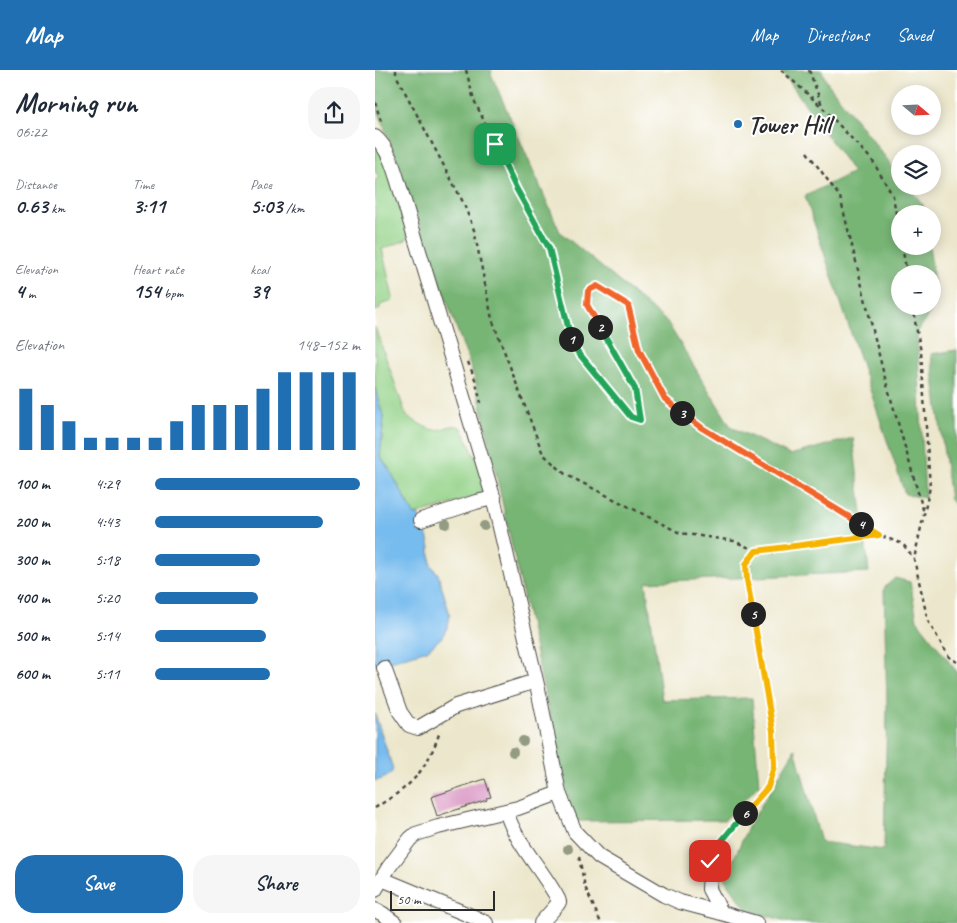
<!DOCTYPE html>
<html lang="en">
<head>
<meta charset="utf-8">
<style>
	:root { --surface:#fff; --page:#f6f6f7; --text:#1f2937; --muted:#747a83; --accent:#1f6fb2 }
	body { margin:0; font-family:Caveat,sans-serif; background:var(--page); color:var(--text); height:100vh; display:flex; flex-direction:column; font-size:19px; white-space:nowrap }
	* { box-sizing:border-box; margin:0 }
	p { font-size:16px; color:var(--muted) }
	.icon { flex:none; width:28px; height:28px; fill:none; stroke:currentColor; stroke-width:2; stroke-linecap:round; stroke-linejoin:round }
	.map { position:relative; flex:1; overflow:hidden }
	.details { display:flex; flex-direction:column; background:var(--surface); width:375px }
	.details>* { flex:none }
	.needle { width:32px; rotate:109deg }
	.tools { position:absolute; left:516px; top:15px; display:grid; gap:10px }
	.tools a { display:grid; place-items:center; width:50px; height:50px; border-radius:50%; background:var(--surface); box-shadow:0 2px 12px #0003; font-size:25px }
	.scale { position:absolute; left:15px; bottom:12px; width:105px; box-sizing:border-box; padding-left:5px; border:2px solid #2b2b2b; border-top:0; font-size:14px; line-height:18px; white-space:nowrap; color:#2b2b2b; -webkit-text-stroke:4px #fff; paint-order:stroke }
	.pin { position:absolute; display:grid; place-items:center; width:42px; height:42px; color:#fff; margin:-21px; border-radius:10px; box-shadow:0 2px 8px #0006 }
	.km { position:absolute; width:25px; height:25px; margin:-12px; border-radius:50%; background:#222; color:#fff; font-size:14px; line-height:25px; text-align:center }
	.round { display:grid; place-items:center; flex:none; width:52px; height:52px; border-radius:20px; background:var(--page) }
	.headline { display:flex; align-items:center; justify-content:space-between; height:85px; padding:0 15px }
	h1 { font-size:28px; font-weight:700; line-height:38px }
	.stats { display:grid; grid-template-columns:repeat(3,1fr); gap:8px; height:85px; padding:5px 15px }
	.stats div { display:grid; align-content:center }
	.stats b { font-size:21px; font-weight:700 }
	.stats small { font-size:14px; font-weight:400 }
	.stats p { font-size:14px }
	.chart { height:140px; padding:10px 15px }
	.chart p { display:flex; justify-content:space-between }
	.chart svg { width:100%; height:90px; margin-top:5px; stroke:var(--accent); stroke-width:6 }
	.action { display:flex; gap:10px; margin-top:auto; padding:10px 15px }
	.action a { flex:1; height:58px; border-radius:20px; background:var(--accent); color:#fff; font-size:20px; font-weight:700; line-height:58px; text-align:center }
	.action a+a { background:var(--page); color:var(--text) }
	ul { padding:0 15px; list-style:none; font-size:16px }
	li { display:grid; grid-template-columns:80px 60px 1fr; align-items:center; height:38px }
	li i { height:12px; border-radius:6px; background:var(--accent) }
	header { display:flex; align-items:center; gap:30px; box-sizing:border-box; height:70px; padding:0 25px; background:var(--accent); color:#fff }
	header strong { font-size:24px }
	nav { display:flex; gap:28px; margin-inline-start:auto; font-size:18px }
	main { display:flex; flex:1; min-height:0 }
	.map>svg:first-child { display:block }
	.green { fill:#94d389; stroke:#607f5a }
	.forest { fill:#77b575; stroke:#517050; fill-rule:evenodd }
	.water { fill:#77bcee; stroke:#51748c }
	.building { fill:#db9ac6 }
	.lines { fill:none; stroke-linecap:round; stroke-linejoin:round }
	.minor-casing { stroke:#484743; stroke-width:16 }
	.path { stroke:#484743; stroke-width:2.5; stroke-dasharray:4 4; stroke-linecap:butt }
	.minor { stroke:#fff; stroke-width:14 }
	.tree { fill:#939b83 }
	.split-1-casing { stroke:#fff; stroke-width:10 }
	.split-2-casing { stroke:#fff; stroke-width:10 }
	.split-3-casing { stroke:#fff; stroke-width:10 }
	.split-4-casing { stroke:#fff; stroke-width:10 }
	.split-5-casing { stroke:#fff; stroke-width:10 }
	.split-6-casing { stroke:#fff; stroke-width:10 }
	.split-7-casing { stroke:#fff; stroke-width:10 }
	.split-1 { stroke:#22a559; stroke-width:6 }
	.split-2 { stroke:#22a559; stroke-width:6 }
	.split-3 { stroke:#f0652b; stroke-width:6 }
	.split-4 { stroke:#f0652b; stroke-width:6 }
	.split-5 { stroke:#f5b400; stroke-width:6 }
	.split-6 { stroke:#f5b400; stroke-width:6 }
	.split-7 { stroke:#22a559; stroke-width:6 }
	.poi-dot { fill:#1f6fb2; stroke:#fff; stroke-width:2 }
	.labels { text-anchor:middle; stroke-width:4; stroke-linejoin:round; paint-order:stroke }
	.poi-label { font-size:25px; font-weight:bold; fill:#2b2b2b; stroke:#fff; text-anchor:start }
</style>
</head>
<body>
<header>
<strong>Map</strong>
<nav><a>Map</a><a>Directions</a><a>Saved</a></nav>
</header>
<main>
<section class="details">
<div class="headline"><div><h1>Morning run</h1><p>06:22</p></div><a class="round"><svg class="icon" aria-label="share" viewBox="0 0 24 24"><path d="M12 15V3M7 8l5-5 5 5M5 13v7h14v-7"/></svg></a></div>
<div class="stats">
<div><p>Distance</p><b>0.63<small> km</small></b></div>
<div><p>Time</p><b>3:11</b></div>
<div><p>Pace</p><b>5:03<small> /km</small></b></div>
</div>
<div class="stats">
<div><p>Elevation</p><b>4<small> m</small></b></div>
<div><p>Heart rate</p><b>154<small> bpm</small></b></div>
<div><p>kcal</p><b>39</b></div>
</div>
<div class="chart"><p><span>Elevation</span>148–152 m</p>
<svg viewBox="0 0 160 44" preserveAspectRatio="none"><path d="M5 44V14M15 44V22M25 44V30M35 44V38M45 44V38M55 44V38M65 44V38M75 44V30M85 44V22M95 44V22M105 44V22M115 44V14M125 44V6M135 44V6M145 44V6M155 44V6"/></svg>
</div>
<ul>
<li><b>100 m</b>4:29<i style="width:100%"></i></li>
<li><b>200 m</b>4:43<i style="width:82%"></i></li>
<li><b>300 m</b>5:18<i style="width:51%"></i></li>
<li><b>400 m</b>5:20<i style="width:50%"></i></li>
<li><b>500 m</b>5:14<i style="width:54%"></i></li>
<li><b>600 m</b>5:11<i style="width:56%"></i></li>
</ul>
<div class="action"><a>Save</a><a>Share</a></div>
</section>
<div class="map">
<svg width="582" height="853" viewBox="0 0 582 853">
	<rect width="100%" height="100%" fill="#fff"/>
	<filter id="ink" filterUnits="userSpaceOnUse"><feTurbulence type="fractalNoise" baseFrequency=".02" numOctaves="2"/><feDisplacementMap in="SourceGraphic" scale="10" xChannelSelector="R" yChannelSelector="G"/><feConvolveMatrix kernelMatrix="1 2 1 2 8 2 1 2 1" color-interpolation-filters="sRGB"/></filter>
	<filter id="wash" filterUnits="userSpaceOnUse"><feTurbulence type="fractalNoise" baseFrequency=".0096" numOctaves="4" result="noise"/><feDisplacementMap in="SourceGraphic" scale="20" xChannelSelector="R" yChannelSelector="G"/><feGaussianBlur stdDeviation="1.12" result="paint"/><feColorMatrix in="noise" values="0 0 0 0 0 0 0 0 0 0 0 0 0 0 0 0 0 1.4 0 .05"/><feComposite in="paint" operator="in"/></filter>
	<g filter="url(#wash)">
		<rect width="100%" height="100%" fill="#ece7cc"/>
		<path class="green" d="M0,73L5,80L33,164L31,170L7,179L18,228L17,231L5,235V239L0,241V110L4,108L0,101Z
			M0,257L31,345C36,349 53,360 60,360C69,360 77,352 87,358L110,409C111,418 108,422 100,427L40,445L39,444L14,399L5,386L9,347L6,340L0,318Z"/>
		<path class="forest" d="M0,0H117L116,4L185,162L292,252L356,357L415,385L478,368L494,502L271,512L287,630L377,628L384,715L350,750L198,751L100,309L0,32Z
			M406,0H447L451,11L525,106V116H533L548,135L549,144H525V176H554L562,231L542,263L550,428L530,424L430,126L478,102ZM525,204H558V236H525Z
			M582,280V437L575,430L556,284Z
			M520,508L535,512L542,550L582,602V853H418L372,840L350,809L372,759L420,679L446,772L509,780L512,635L509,518Z"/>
		<path class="water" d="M0,318L6,340L9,347L5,386L14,399L39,444L40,445L43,444L52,466L55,478V484L56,495L63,504L75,545L73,556L67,567L52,580L19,590L0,594Z
			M0,644L18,699C15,707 8,709 0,711Z"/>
		<g id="blocks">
			<path class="building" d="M110,709L116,727L111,728L112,730L62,746L56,727Z"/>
		</g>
	</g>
	<g filter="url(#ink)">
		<use href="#blocks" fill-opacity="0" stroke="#484743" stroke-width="1"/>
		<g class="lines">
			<defs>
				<path id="minor" d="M0,67C17,81 22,111 29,131L117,423L163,619L184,723L200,762L224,787L289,825L305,832L343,842L381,853
					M46,450L101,432L119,428
					M9,598L25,642L34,655L43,658L81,636L161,611
					M131,741C141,774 167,799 183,829L184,832L182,835L166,853
					M335,803L334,819L346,842
					M7,809L101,848L111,853
					M0,820L14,797L35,769L41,764L63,757L143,738L184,723
					M0,840L8,844L20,853"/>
			</defs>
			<use href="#minor" class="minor-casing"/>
			<path class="path" d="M21,0V5L88,132L99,160L117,249L168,384L190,404L305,463L359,471L381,481
				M91,0L99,30L141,118L173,178L197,275L255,347L265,350L260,319L212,235L213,221L222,216L253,235L264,280L290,329L327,358L504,465
				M406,0L447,37
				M434,0L448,38L497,90L518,126L525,167
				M0,32L7,55
				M432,82L465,127L508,301L549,443
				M527,176L532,204
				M537,236L546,282L555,417L539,489
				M93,292L100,309L106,333
				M0,738C12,730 26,722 36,712C50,698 59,680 65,661
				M204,787L210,817L226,853
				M335,791L345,773L393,717L399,696L398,661L372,510L371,494L381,481L504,465L528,474L539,489L553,551L574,587L582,592"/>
			<use href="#minor" class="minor"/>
		</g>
		<g class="tree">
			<circle cx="71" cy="454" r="5"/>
			<circle cx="109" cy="456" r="5"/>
			<circle cx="148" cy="671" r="5"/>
			<circle cx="138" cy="682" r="5"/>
			<circle cx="193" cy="779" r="5"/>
		</g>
	</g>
	<g class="lines" filter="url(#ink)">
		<defs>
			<path id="split-1" d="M120,74L141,118L174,178L196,269"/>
			<path id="split-2" d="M196,269L197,275L256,347L265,350L260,319L225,257"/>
			<path id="split-3" d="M225,257L212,235L213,221L222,216L253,235L264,280L290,329L307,343"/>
			<path id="split-4" d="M307,343L327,358L486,454"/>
			<path id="split-5" d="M378,544L372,510L371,494L381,481L504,465L486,454"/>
			<path id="split-6" d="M370,743L393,717L399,696L398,661L378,544"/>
			<path id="split-7" d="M335,791L345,773L370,743"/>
		</defs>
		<use href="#split-1" class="split-1-casing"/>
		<use href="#split-2" class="split-2-casing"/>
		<use href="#split-3" class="split-3-casing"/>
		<use href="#split-4" class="split-4-casing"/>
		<use href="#split-5" class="split-5-casing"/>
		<use href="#split-6" class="split-6-casing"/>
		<use href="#split-7" class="split-7-casing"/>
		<use href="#split-1" class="split-1"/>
		<use href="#split-2" class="split-2"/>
		<use href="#split-3" class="split-3"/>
		<use href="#split-4" class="split-4"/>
		<use href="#split-5" class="split-5"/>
		<use href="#split-6" class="split-6"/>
		<use href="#split-7" class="split-7"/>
	</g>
	<circle class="poi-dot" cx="363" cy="54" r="5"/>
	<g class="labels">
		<g class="poi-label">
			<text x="373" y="63">Tower Hill</text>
		</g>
	</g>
</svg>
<div class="tools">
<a><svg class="needle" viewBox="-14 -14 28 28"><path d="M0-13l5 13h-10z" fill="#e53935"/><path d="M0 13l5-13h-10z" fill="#747a83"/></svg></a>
<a><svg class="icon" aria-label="layers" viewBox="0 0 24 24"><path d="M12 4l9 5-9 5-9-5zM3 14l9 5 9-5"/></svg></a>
<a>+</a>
<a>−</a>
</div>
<div class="scale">50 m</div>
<div class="pin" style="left:120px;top:74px;background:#1e9e55"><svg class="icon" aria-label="arrive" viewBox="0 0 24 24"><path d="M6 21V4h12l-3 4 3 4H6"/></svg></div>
<div class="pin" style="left:335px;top:791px;background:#d93025"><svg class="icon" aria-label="check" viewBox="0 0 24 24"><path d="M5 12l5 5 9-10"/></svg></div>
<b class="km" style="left:196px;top:269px">1</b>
<b class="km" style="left:225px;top:257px">2</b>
<b class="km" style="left:307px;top:343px">3</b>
<b class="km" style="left:486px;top:454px">4</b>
<b class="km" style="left:378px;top:544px">5</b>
<b class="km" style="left:370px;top:743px">6</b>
</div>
</main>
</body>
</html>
